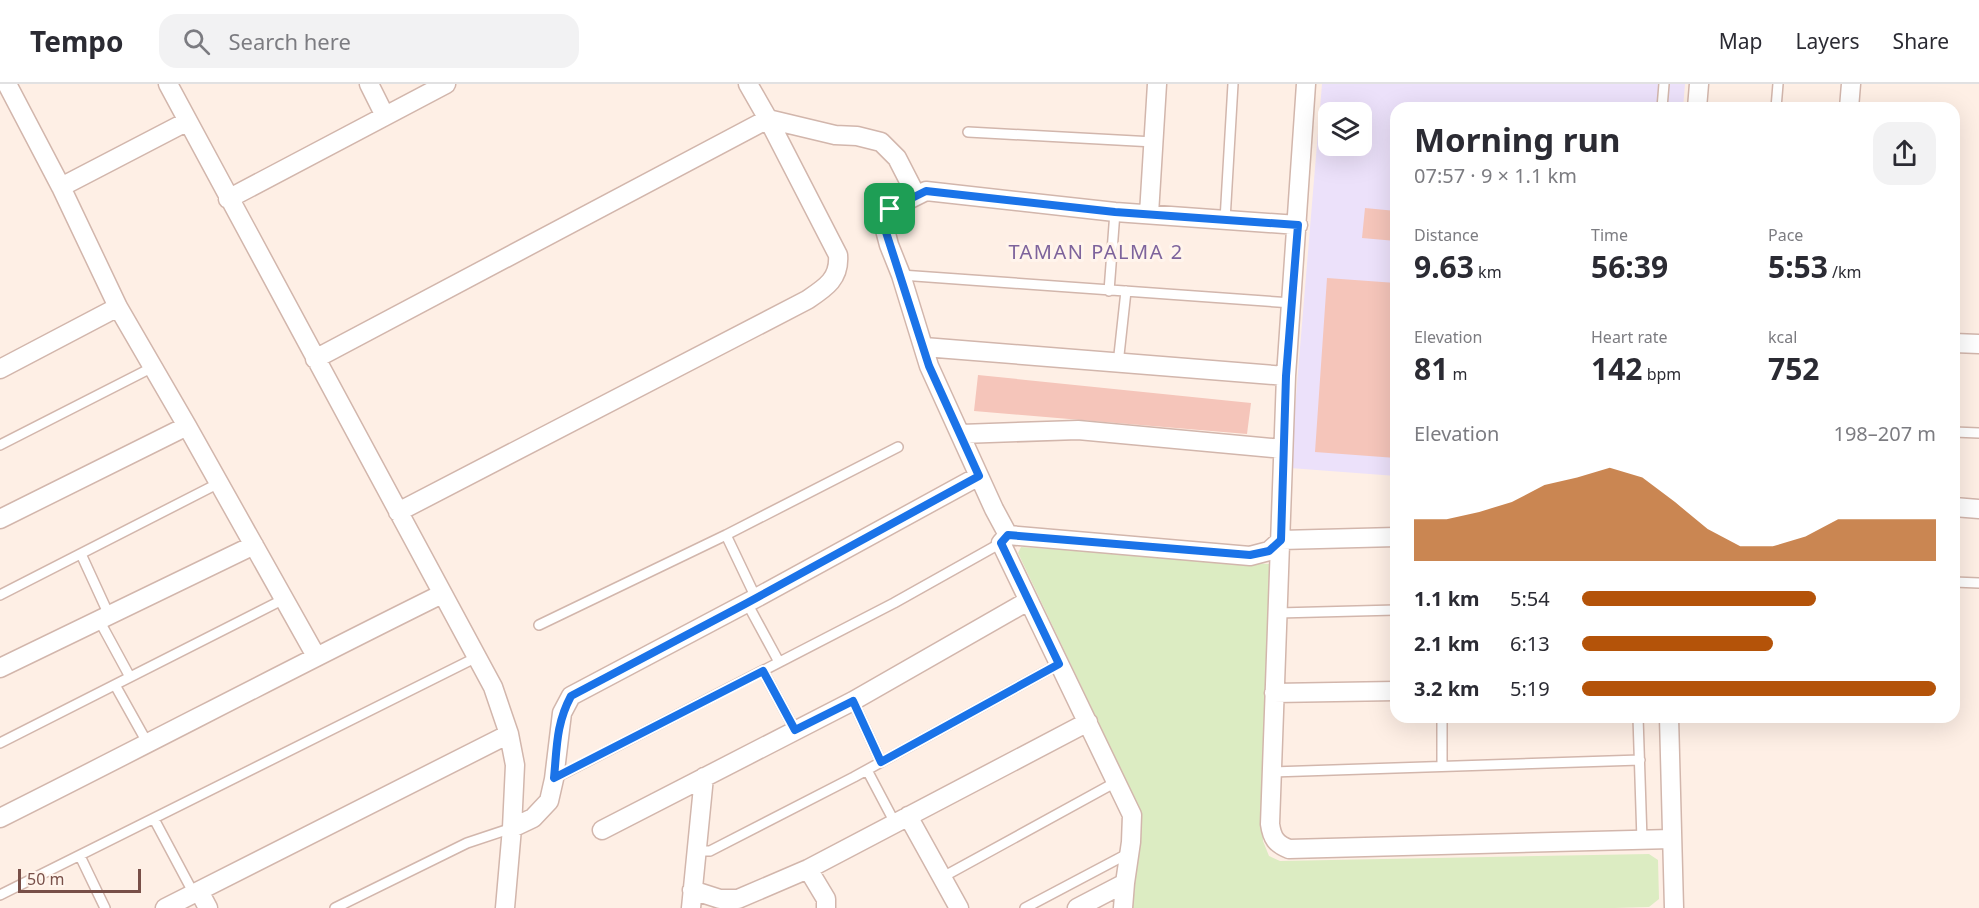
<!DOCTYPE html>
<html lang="en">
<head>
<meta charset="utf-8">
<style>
	:root { --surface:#fff; --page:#f2f2f3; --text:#2b2b33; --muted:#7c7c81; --line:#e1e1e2; --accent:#b45309 }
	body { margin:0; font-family:"Noto Sans",sans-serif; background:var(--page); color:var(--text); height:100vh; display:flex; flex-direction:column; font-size:22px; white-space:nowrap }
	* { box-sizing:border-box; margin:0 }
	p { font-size:20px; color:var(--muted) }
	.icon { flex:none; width:33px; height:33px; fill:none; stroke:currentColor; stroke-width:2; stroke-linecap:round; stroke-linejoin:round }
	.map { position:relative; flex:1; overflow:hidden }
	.side { position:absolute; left:1390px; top:18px; width:570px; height:621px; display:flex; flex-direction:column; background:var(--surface); border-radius:18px; box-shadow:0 6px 24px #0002 }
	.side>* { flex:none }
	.buttons { position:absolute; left:1318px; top:18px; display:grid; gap:12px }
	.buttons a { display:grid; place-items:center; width:54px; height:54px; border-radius:12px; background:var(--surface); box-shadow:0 6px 24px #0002; font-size:30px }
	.scale { position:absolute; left:18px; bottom:15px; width:123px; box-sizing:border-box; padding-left:6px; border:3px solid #784f48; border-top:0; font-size:16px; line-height:21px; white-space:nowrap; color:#784f48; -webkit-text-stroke:4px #fff4ec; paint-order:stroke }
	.pin { position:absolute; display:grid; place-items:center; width:51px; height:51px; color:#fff; margin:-26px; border-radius:12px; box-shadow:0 3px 9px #0006 }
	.round { display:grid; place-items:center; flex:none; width:63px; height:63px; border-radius:18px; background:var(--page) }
	.headline { display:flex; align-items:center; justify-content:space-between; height:102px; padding:0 24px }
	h1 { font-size:33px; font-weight:700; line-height:45px }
	.figures { display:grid; grid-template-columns:repeat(3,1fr); gap:9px; height:102px; padding:6px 24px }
	.figures div { display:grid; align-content:center }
	.figures b { font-size:30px; font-weight:700 }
	.figures small { font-size:16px; font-weight:400 }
	.figures p { font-size:16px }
	.chart { height:168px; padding:12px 24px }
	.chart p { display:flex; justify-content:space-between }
	.chart svg { width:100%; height:108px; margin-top:6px; fill:var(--accent); opacity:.7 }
	ul { padding:0 24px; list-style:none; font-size:20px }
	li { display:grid; grid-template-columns:96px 72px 1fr; align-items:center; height:45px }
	li i { height:15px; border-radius:8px; background:var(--accent) }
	header { display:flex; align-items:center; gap:36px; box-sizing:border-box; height:84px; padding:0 30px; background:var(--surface); border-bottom:2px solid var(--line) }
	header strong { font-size:28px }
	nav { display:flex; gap:33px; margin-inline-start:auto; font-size:21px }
	.search { width:420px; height:54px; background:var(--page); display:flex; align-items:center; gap:15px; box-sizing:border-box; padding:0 21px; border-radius:18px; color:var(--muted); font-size:22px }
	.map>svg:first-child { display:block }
	.education { fill:#ece1fa; fill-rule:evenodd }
	.green { fill:#dcecc2 }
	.building { fill:#f5c5ba }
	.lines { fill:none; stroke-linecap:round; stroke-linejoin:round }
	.lane-casing { stroke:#d2b6ac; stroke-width:12 }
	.street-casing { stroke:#d2b6ac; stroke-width:21 }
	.lane { stroke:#fff; stroke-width:9 }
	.street { stroke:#fff; stroke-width:18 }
	.route-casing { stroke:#fff; stroke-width:12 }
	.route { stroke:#1a73e8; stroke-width:8 }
	.labels { text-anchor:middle; stroke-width:6; stroke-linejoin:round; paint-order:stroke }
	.neighbourhood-label { font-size:20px; letter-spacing:1.5px; fill:#7d639c; stroke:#fff4ec }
</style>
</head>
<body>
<header>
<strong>Tempo</strong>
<div class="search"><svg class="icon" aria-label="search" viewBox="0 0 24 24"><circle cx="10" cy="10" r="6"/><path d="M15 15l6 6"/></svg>Search here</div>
<nav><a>Map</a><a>Layers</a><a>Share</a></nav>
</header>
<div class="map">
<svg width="1979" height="824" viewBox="0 0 1979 824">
	<rect width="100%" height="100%" fill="#feefe5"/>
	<path class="education" d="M1322,0H1685L1683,24H1396V392L1290,384ZM1329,28H1362V62H1329Z"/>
	<path class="green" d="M1021,463L1269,480L1272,490L1263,757L1269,772L1280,777L1649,770L1658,776L1659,815L1649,823L1614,824H1132L1131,814C1136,779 1145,748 1134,713L1018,469Z"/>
	<path class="building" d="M1365,124L1396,127V157L1362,154Z
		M1327,194L1396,199V374L1315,368Z
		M978,291L1251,319L1247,350L974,327Z"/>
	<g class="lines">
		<defs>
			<path id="lane" d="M1662,24L1664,0
				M1776,24L1778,0
				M968,48L1154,58
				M1225,136L1233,0
				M901,191L1292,219
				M1109,207L1115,128
				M1118,280L1126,207
				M1954,348L1979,349
				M0,361L153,283
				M726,451L756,514
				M81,470L109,531
				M1954,498L1979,499
				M0,511L219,399
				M747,519L779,578
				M1278,529L1396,526
				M99,536L130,593
				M539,541L726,451L898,363
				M763,587L795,646
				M115,601L148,660
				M853,617L881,678
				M1442,633V682
				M1638,633L1642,756
				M0,659L284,515
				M867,686L895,739
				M1272,688L1640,676
				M555,694L894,519L1001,459
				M154,735L194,810
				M696,767H710L854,693L1059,580
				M80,772L105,824
				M941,794L1116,698
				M0,811L477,573
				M335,824L467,759L512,744
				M1025,824L1129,769"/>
			<path id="street" d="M7,0L61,103L118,223L187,342L316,572
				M168,0L493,603L509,650L515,681L512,744L505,824
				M369,0L385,32
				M1697,24L1699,0
				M1849,24L1851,0
				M61,103L188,37
				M228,115L446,0
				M1149,130L1157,0
				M1954,259L1979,260
				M924,263L1286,292L1306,0
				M315,275L768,35L835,51L857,52L881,58L897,74L916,111
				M0,285L118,223
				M1286,292L1270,740C1272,754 1276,760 1289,765L1671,755
				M961,350L1078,346L1283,365
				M1954,423L1979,425
				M398,428L807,216C825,204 840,195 838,171L768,35L748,0
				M0,435L187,342
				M1008,451L1250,472L1269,467L1281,456L1396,453
				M0,584L254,461
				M1274,609L1396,607
				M1669,633L1674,824
				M908,732L959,824
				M0,734C148,660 294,583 442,510
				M512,744L533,734L549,717L554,695L562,629L571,612L756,514L979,392
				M602,746L853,617L1028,517
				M808,785L826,815V824
				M692,806L720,815H738L808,785L1088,638
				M199,807L208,824
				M165,824L509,650
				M691,824L704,693
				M1077,824L1125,799L1131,758L1132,731L1001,459L1008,451L994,425L929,282L901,191L889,161L884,142L890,125L926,107L1115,128L1298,141
				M1123,824L1125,799"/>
		</defs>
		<use href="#lane" class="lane-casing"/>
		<use href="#street" class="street-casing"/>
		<use href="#lane" class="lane"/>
		<use href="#street" class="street"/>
	</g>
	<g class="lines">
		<defs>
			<path id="route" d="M926,107L1115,128L1298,141L1286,292L1281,456L1269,467L1250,471L1008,451L1001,459L1059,580L881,678L853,617L795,646L763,587L554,694C557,663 556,640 571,612L747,519L979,392L929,282L884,142L890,125Z"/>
		</defs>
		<use href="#route" class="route-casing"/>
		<use href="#route" class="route"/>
	</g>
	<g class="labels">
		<g class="neighbourhood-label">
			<text x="1096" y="175">TAMAN PALMA 2</text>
		</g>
	</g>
</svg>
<div class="buttons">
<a><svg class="icon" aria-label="layers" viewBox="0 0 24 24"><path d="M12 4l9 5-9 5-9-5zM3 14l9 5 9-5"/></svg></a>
</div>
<div class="scale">50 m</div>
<div class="pin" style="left:890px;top:125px;background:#1e9e55"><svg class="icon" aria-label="arrive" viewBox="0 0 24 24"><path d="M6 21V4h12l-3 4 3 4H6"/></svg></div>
<section class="side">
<div class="headline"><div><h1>Morning run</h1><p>07:57 · 9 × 1.1 km</p></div><a class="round"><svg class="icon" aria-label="share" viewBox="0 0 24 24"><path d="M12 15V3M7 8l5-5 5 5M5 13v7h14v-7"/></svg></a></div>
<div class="figures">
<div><p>Distance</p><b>9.63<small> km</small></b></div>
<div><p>Time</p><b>56:39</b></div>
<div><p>Pace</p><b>5:53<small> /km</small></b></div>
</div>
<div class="figures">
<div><p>Elevation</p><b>81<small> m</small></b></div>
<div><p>Heart rate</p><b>142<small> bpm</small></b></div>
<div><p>kcal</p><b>752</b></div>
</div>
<div class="chart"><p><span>Elevation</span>198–207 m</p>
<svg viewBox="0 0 160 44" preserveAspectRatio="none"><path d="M0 44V27L10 27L20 24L30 20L40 13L50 10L60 6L70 10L80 20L90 31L100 38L110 38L120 34L130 27L140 27L150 27L160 27V44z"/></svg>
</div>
<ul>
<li><b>1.1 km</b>5:54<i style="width:66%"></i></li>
<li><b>2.1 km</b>6:13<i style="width:54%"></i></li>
<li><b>3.2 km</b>5:19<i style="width:100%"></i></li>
</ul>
</section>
</div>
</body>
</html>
